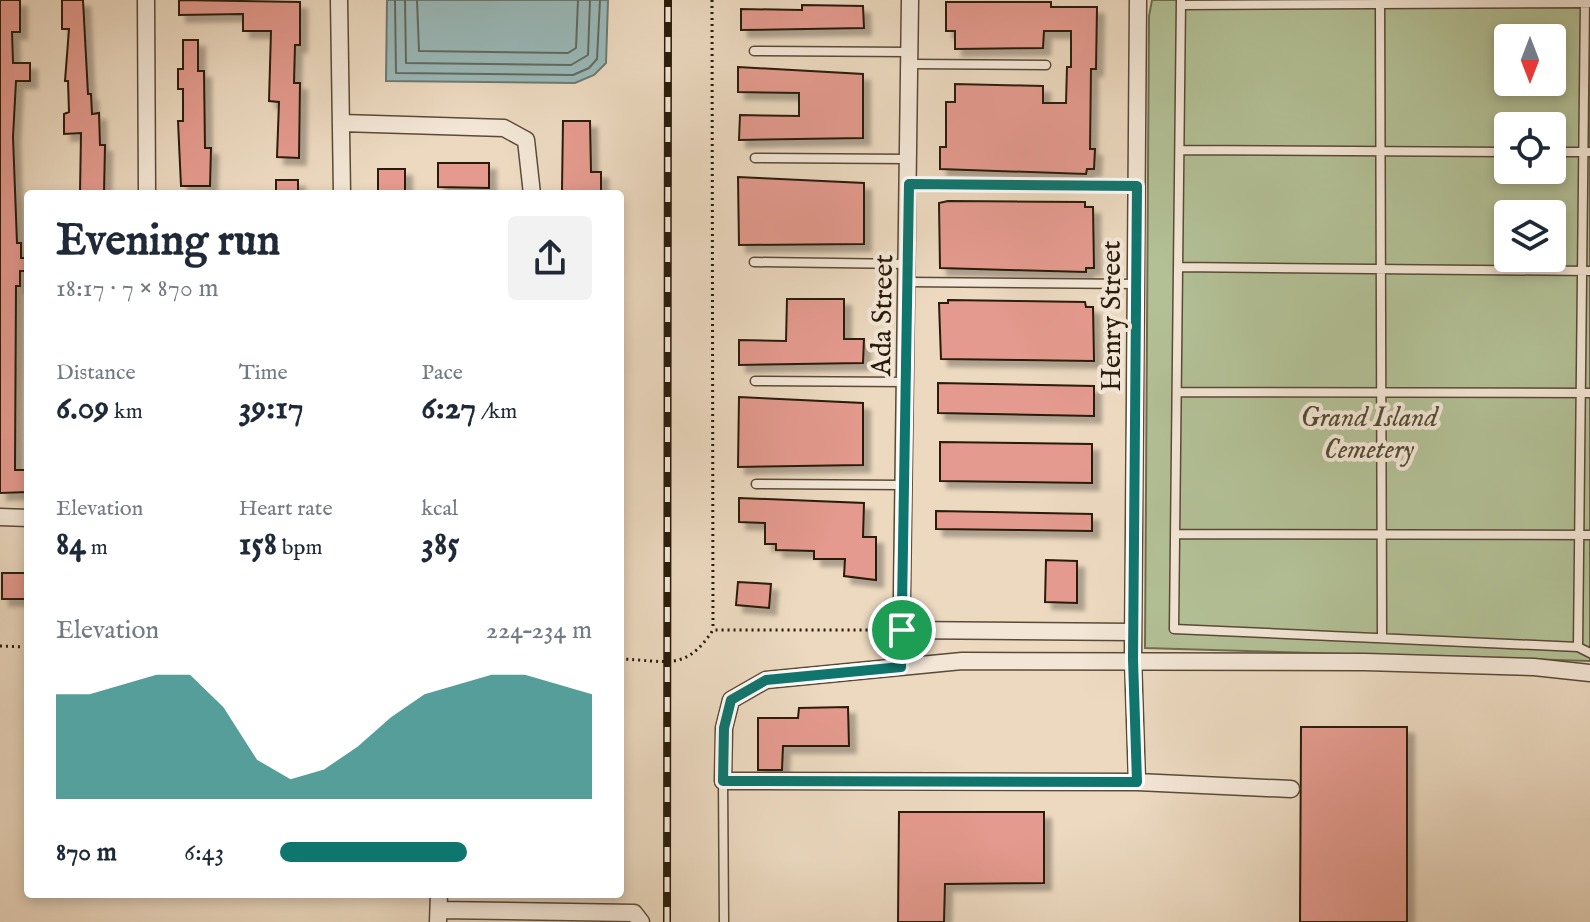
<!DOCTYPE html>
<html lang="en">
<head>
<meta charset="utf-8">
<style>
	:root { --surface:#fff; --page:#f2f2f3; --text:#1f2937; --muted:#747a83; --accent:#0f766e }
	body { margin:0; font-family:"IM FELL English",serif; background:var(--page); color:var(--text); height:100vh; display:flex; flex-direction:column; font-size:30px; white-space:nowrap }
	* { box-sizing:border-box; margin:0 }
	p { font-size:26px; color:var(--muted) }
	.icon { flex:none; width:44px; height:44px; fill:none; stroke:currentColor; stroke-width:2; stroke-linecap:round; stroke-linejoin:round }
	.map { position:relative; flex:1; overflow:hidden }
	.sheet { position:absolute; left:24px; top:190px; width:600px; height:708px; display:flex; flex-direction:column; background:var(--surface); border-radius:8px; box-shadow:0 4px 12px #0003 }
	.sheet>* { flex:none }
	.needle { width:52px; rotate:180deg }
	.controls { position:absolute; left:1494px; top:24px; display:grid; gap:16px }
	.controls a { display:grid; place-items:center; width:72px; height:72px; border-radius:8px; background:var(--surface); box-shadow:0 4px 12px #0003; font-size:40px }
	.pin { position:absolute; display:grid; place-items:center; width:68px; height:68px; color:#fff; margin:-34px; border:4px solid #fff; border-radius:50%; box-shadow:0 2px 8px #0007 }
	.round { display:grid; place-items:center; flex:none; width:84px; height:84px; border-radius:8px; background:var(--page) }
	.head { display:flex; align-items:center; justify-content:space-between; height:136px; padding:0 32px }
	h1 { font-size:44px; font-weight:800; line-height:60px }
	.metrics { display:grid; grid-template-columns:repeat(3,1fr); gap:12px; height:136px; padding:8px 32px }
	.metrics div { display:grid; align-content:center }
	.metrics b { font-size:34px; font-weight:800 }
	.metrics small { font-size:22px; font-weight:400 }
	.metrics p { font-size:22px }
	.chart { height:224px; padding:16px 32px }
	.chart p { display:flex; justify-content:space-between }
	.chart svg { width:100%; height:144px; margin-top:8px; fill:var(--accent); opacity:.7 }
	ul { padding:0 32px; list-style:none; font-size:26px }
	li { display:grid; grid-template-columns:128px 96px 1fr; align-items:center; height:60px }
	li i { height:20px; border-radius:10px; background:var(--accent) }
	.map>svg:first-child { display:block }
	.green { fill:#b3c096; stroke:#6e6e50; stroke-width:2; fill-rule:evenodd }
	.water { fill:#9ab9b9; stroke:#6d7a73; stroke-width:2 }
	.lines { fill:none; stroke-linecap:round; stroke-linejoin:round }
	.shore { stroke:#626a61; stroke-width:2 }
	.building { fill:#e49a8e; stroke:#291b09; stroke-width:2; filter:url(#shadow) }
	.lane-casing { stroke:#5a4a37; stroke-width:11 }
	.street-casing { stroke:#5a4a37; stroke-width:19 }
	.path { stroke:#291b09; stroke-width:3; stroke-dasharray:2 4; stroke-linecap:butt }
	.lane { stroke:#f3e6d6; stroke-width:8 }
	.street { stroke:#f3e6d6; stroke-width:16 }
	.rail-casing { stroke:#291b09; stroke-width:8 }
	.rail { stroke:#f3e6d6; stroke-width:5; stroke-dasharray:15; stroke-linecap:butt }
	.route-casing { stroke:#fff; stroke-width:16 }
	.route { stroke:#0f766e; stroke-width:10 }
	.labels { text-anchor:middle; stroke-width:8; stroke-linejoin:round; paint-order:stroke }
	.street-label { font-size:28px; fill:#291b09; stroke:#f3e6d6 }
	.park-label { font-size:28px; font-style:italic; fill:#524d33; stroke:#f3e6d6 }
</style>
</head>
<body>
<div class="map">
<svg width="1590" height="922" viewBox="0 0 1590 922">
	<defs>
		<filter id="shadow"><feDropShadow dx="7" dy="7" stdDeviation="2" flood-color="#0004"/></filter>
	</defs>
	<rect width="100%" height="100%" fill="#ecd9c0"/>
	<filter id="stains"><feTurbulence type="fractalNoise" baseFrequency=".0025" numOctaves="4"/><feColorMatrix values="0 0 0 0 .2 0 0 0 0 .09 0 0 0 0 .02 0 0 0 .5 -.17"/></filter>
	<radialGradient id="worn" r=".72"><stop offset=".6" stop-color="#630" stop-opacity="0"/><stop offset="1" stop-color="#630" stop-opacity=".3"/></radialGradient>
	<path class="green" d="M1152,0H1590V661L1145,648L1149,16ZM1508,38H1552V82H1508ZM1508,126H1552V170H1508ZM1508,214H1552V258H1508Z"/>
	<path class="water" d="M387,0H608L606,63L594,75L575,83L386,81Z"/>
	<g class="lines">
		<path class="shore" d="M395,0L396,73L573,75L589,68L597,59L600,0
			M405,0L406,63L571,65L588,55L590,0
			M417,0L419,51L568,53L576,48L578,0"/>
	</g>
	<path class="building" d="M0,0H20V32H12L13,63H30V81H16L13,137L17,243H21V258H28V271H20V286H16L15,470H28V492L0,493Z
		M62,0H83L88,94H91L92,114L99,113L100,145H105L104,194H80L81,133L64,134V114L69,112L68,81H65L69,29H62Z
		M179,0L300,2V45H295L294,83H300L299,158L277,157L279,102L269,101L271,31H243V14L179,15Z
		M946,2H1051V7H1097L1096,69H1091L1090,149H1095L1094,169H1087L1086,174L940,169V147H946V102H955V84L1043,86V103H1066L1067,67H1071V31H1044L1043,48L955,49V31H946Z
		M802,5L863,6L864,28L741,30V9L802,10Z
		M183,40H198V71H204L205,148H211L210,186H181L178,121H183V89H178V69H183Z
		M738,67L863,74V138L739,140L740,115L799,116V93L738,92Z
		M563,121H590L591,172H601V194H564L562,189Z
		M438,163H489V188L438,187Z
		M378,169H405V194H378Z
		M738,177L864,183V244L739,245Z
		M276,180H298V194H276Z
		M948,201L1085,202V207H1093L1094,268H1086V272L940,268L939,203Z
		M787,299H844V339H864L863,363L739,365V340L786,341Z
		M948,300L1085,302L1086,307H1093L1094,361L941,359L939,303H948Z
		M938,383L1094,386V416L938,413Z
		M739,397L863,403V465L738,467Z
		M940,442L1092,444V483L940,481Z
		M739,498L864,503L863,537H876V580L844,576L845,559H814V551L776,550V544H765V523L739,522Z
		M936,511L1092,514V531L936,529Z
		M1046,560L1077,561V603L1045,602Z
		M2,573H28V599H2Z
		M738,582L771,584L769,608L736,605Z
		M848,707L849,746H783L782,770H758V718H798L799,708Z
		M1301,727H1407V922H1300Z
		M899,812H1044V883L945,884L944,922H898Z"/>
	<g class="lines">
		<defs>
			<path id="lane" d="M1181,0L1174,629L1578,647L1590,653
				M1380,0L1382,638
				M1181,5L1589,3
				M754,51L909,52
				M910,64L1046,65
				M1180,150L1508,152
				M1552,152H1590
				M755,158L909,159
				M909,184L1136,186
				M754,262L907,264
				M1179,267L1590,271
				M908,282L1136,284
				M755,381L905,382
				M1178,392L1590,393
				M756,484L903,485
				M1176,534L1590,535
				M1578,647L1585,0
				M723,781L724,922"/>
			<path id="street" d="M146,0L147,194
				M339,0L342,194
				M342,123L504,128L526,140L532,194
				M0,517L28,518
				M902,630L1133,632
				M901,667L910,0
				M1137,782L1133,659L1138,0
				M1291,789L1137,782L723,781L724,728L731,700L766,680L962,661L1365,662L1534,667L1590,673
				M439,910L634,913L641,922
				M438,922L439,894"/>
		</defs>
		<use href="#lane" class="lane-casing"/>
		<use href="#street" class="street-casing"/>
		<path class="path" d="M712,0L713,630
			M0,646L28,647
			M620,659C666,660 685,673 713,630H886"/>
		<use href="#lane" class="lane"/>
		<use href="#street" class="street"/>
		<defs>
			<path id="rail" d="M667,922L668,0"/>
		</defs>
		<use href="#rail" class="rail-casing"/>
		<use href="#rail" class="rail"/>
	</g>
	<g class="lines">
		<defs>
			<path id="route" d="M909,184L1137,186L1133,659L1137,782L723,781L724,728L731,700L766,680L901,667Z"/>
		</defs>
		<use href="#route" class="route-casing"/>
		<use href="#route" class="route"/>
	</g>
	<g class="labels">
		<g class="street-label">
			<text transform="translate(881 315) rotate(-89)" y="10">Ada Street</text>
			<text transform="translate(1110 316) rotate(-90)" y="10">Henry Street</text>
		</g>
		<g class="park-label">
			<text x="1369" y="426">Grand Island<tspan x="1369" dy="32">Cemetery</tspan></text>
		</g>
	</g>
	<rect width="100%" height="100%" filter="url(#stains)"/>
	<rect width="100%" height="100%" fill="url(#worn)"/>
</svg>
<div class="controls">
<a><svg class="needle" viewBox="-14 -14 28 28"><path d="M0-13l5 13h-10z" fill="#e53935"/><path d="M0 13l5-13h-10z" fill="#747a83"/></svg></a>
<a><svg class="icon" aria-label="locate" viewBox="0 0 24 24"><circle cx="12" cy="12" r="6"/><path d="M12 2v4M12 18v4M2 12h4M18 12h4"/></svg></a>
<a><svg class="icon" aria-label="layers" viewBox="0 0 24 24"><path d="M12 4l9 5-9 5-9-5zM3 14l9 5 9-5"/></svg></a>
</div>
<div class="pin" style="left:902px;top:630px;background:#1e9e55"><svg class="icon" aria-label="arrive" viewBox="0 0 24 24"><path d="M6 21V4h12l-3 4 3 4H6"/></svg></div>
<section class="sheet">
<div class="head"><div><h1>Evening run</h1><p>18:17 · 7 × 870 m</p></div><a class="round"><svg class="icon" aria-label="share" viewBox="0 0 24 24"><path d="M12 15V3M7 8l5-5 5 5M5 13v7h14v-7"/></svg></a></div>
<div class="metrics">
<div><p>Distance</p><b>6.09<small> km</small></b></div>
<div><p>Time</p><b>39:17</b></div>
<div><p>Pace</p><b>6:27<small> /km</small></b></div>
</div>
<div class="metrics">
<div><p>Elevation</p><b>84<small> m</small></b></div>
<div><p>Heart rate</p><b>158<small> bpm</small></b></div>
<div><p>kcal</p><b>385</b></div>
</div>
<div class="chart"><p><span>Elevation</span>224–234 m</p>
<svg viewBox="0 0 160 44" preserveAspectRatio="none"><path d="M0 44V12L10 12L20 9L30 6L40 6L50 16L60 32L70 38L80 35L90 28L100 19L110 12L120 9L130 6L140 6L150 9L160 12V44z"/></svg>
</div>
<ul>
<li><b>870 m</b>6:43<i style="width:60%"></i></li>
</ul>
</section>
</div>
</body>
</html>
